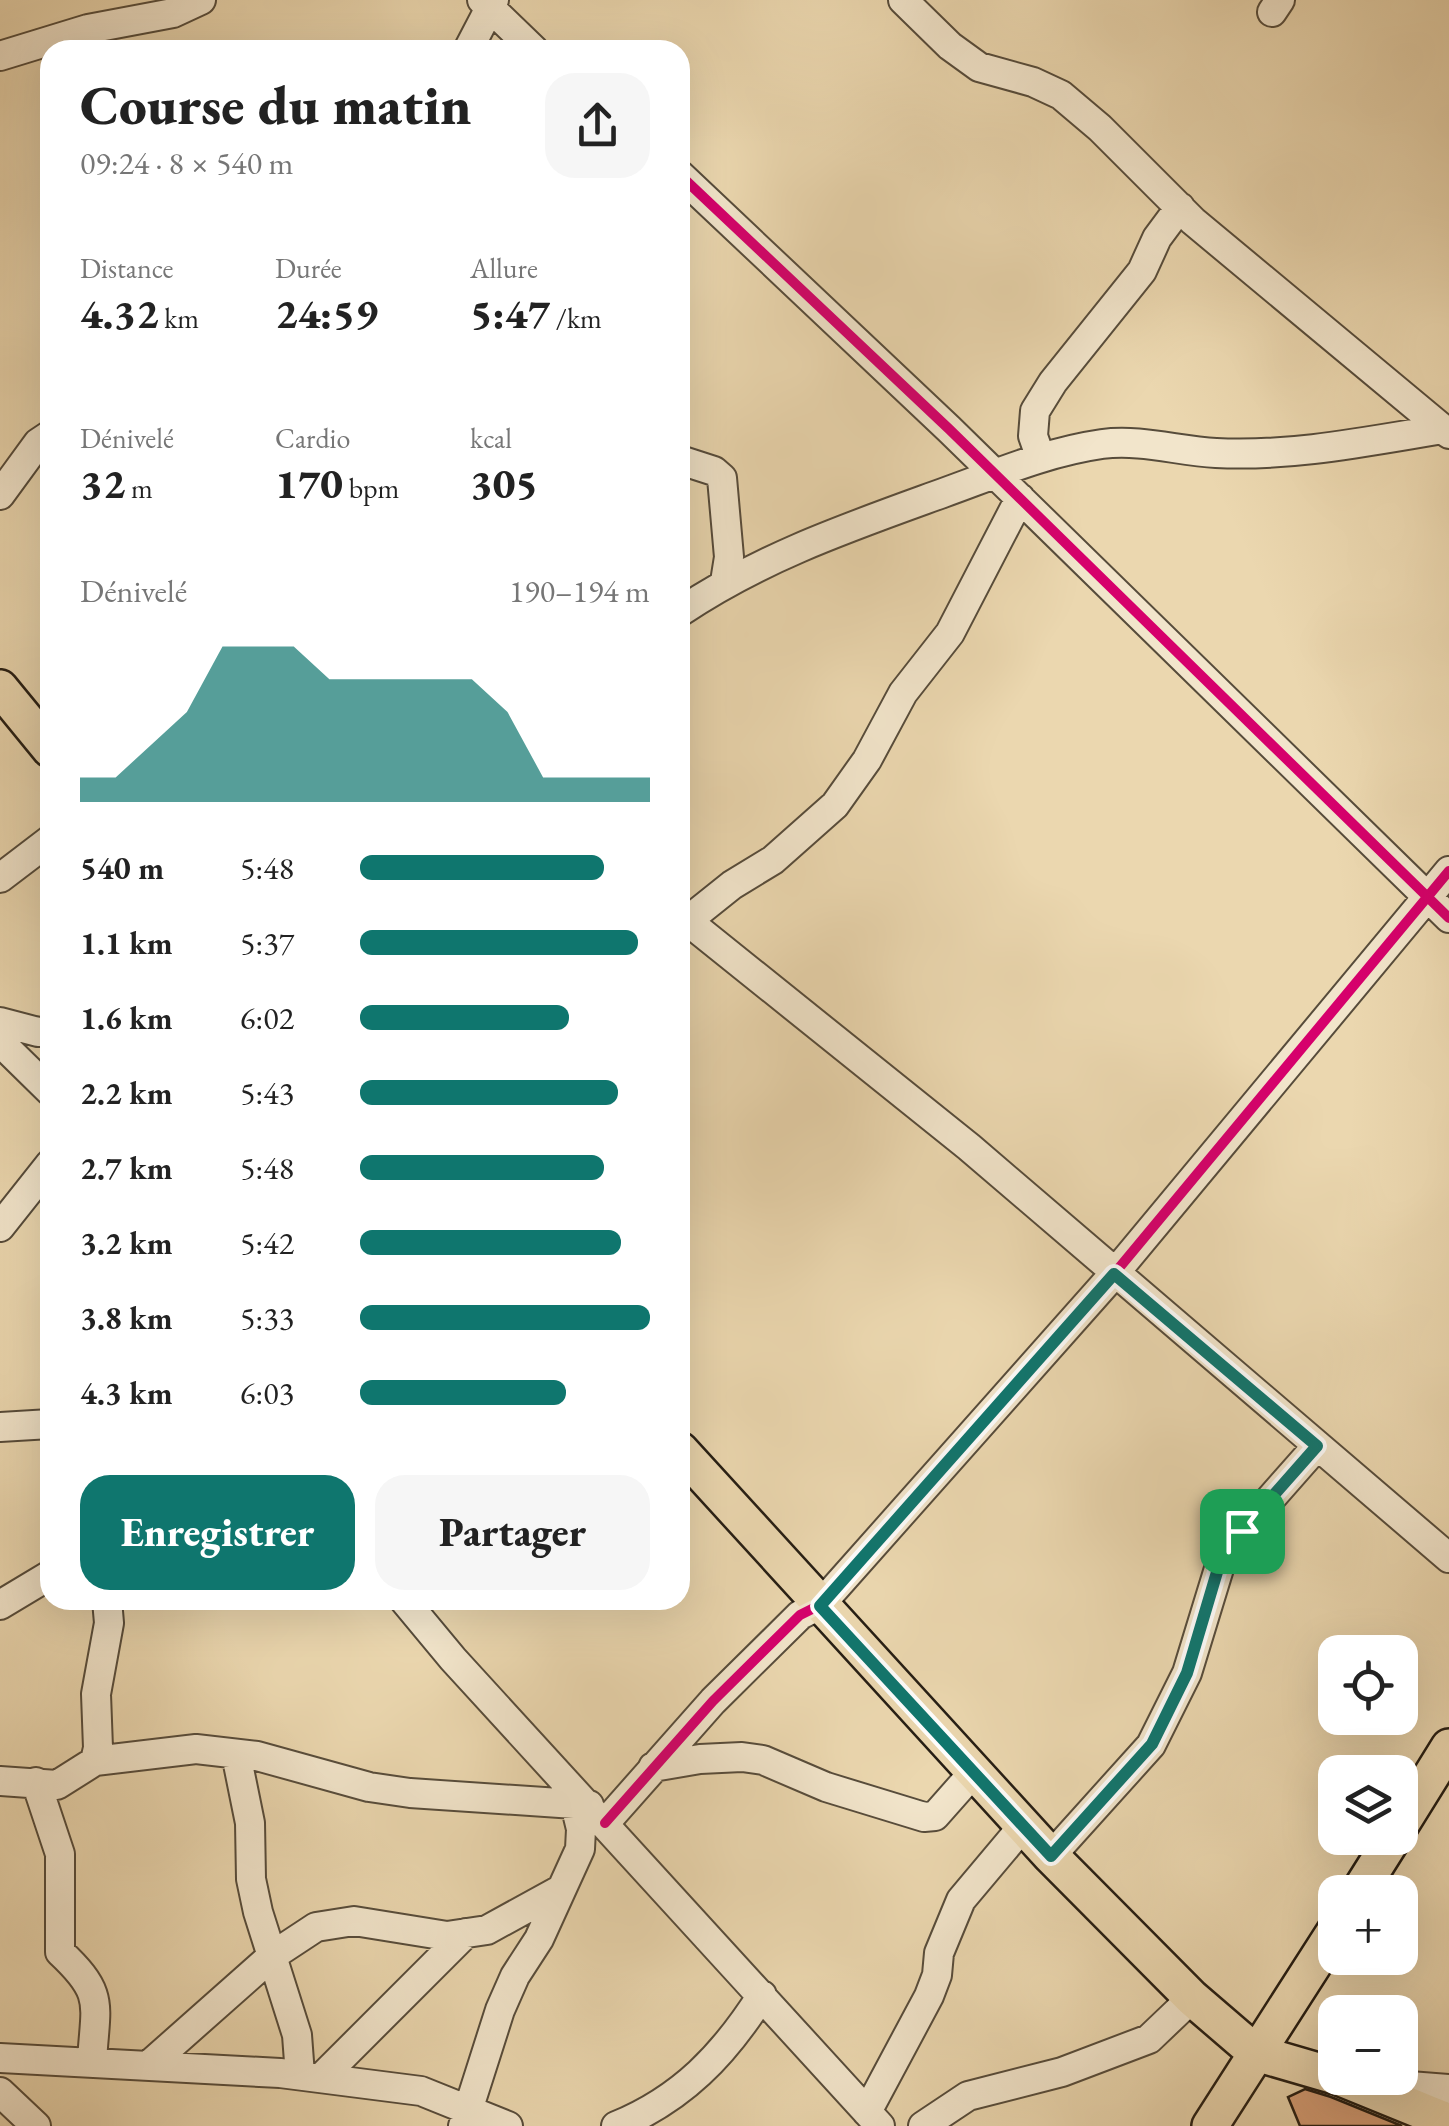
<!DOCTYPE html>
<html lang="fr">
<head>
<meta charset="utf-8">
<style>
	:root { --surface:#fff; --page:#f6f6f6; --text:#222; --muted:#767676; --accent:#0f766e }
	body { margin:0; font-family:"EB Garamond",serif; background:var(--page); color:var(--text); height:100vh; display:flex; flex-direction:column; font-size:38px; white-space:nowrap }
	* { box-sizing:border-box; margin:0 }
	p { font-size:32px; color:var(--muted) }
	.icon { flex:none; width:55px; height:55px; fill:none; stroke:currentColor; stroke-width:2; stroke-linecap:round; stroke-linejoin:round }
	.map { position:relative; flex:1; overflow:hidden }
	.sheet { position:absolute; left:40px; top:40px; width:650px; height:1570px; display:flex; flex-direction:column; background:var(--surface); border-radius:30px; box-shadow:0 10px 40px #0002 }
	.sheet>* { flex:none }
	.buttons { position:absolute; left:1318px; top:1635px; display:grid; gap:20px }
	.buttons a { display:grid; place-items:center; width:100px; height:100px; border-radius:20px; background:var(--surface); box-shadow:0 10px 40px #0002; font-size:50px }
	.pin { position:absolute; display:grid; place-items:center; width:85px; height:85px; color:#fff; margin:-42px; border-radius:20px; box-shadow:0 5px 15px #0006 }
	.round { display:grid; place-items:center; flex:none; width:105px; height:105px; border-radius:30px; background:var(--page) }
	.headline { display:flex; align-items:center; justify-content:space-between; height:170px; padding:0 40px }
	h1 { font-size:55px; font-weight:800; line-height:75px }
	.figures { display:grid; grid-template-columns:repeat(3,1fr); gap:15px; height:170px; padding:10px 40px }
	.figures div { display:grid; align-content:center }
	.figures b { font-size:42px; font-weight:800 }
	.figures small { font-size:28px; font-weight:400 }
	.figures p { font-size:28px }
	.chart { height:280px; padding:20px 40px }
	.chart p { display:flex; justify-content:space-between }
	.chart svg { width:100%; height:180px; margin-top:10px; fill:var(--accent); opacity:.7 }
	.cta { display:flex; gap:20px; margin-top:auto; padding:20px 40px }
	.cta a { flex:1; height:115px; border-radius:30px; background:var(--accent); color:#fff; font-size:40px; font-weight:800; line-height:115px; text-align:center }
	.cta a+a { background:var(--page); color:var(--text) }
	ul { padding:0 40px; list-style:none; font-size:32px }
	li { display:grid; grid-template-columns:160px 120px 1fr; align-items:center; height:75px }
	li i { height:25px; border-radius:12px; background:var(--accent) }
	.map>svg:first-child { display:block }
	.building { fill:#d9a179; stroke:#261e14; stroke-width:2.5 }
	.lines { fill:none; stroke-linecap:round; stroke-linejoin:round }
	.minor-casing { stroke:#574c3b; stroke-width:32 }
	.major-casing { stroke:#261e14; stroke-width:40 }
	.minor { stroke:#f2e5cb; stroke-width:28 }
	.major { stroke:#ebd7af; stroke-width:35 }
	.cycleway-casing { stroke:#f2e5cb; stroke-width:16 }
	.cycleway { stroke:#d6006c; stroke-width:10 }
	.route-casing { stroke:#fff; stroke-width:20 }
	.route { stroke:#0f766e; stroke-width:12 }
</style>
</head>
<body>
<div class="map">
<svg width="1449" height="2126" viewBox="0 0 1449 2126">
	<rect width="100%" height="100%" fill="#ebd7af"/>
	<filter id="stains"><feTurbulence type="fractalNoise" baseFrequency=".002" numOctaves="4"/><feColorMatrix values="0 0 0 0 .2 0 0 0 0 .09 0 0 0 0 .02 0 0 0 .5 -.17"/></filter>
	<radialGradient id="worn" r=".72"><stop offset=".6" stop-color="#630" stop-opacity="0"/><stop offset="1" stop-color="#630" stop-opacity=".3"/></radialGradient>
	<path class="building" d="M1400,2044L1416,2046L1413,2069L1400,2068Z
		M1305,2089L1331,2097L1402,2126H1300L1288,2097Z"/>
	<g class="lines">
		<defs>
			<path id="minor" d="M482,0L534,50
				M903,0L950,46L979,67L1033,82L1061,95L1100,128L1193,221L1449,434
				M1272,12L1280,0
				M468,50L494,0
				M0,56L88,29L173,13L201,0
				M680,175L949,429L1449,918
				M1040,456L1033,436L1035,411L1053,382L1142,271L1157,238L1180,207
				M680,460L714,471L722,478L729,557L725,582
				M0,495L38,443L50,435
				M680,612C761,557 852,526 943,493C996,474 1046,452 1102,444C1141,439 1178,451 1216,453C1291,457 1369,441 1443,429
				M0,878L50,840
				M680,915L969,1147L1449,1558
				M687,921L732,885L773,860L835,805L867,760L903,693L950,633L1020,498
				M0,1022L38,1032L50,1031
				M0,1042L50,1091
				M0,1227L50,1164
				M0,1427L50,1424
				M404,1600L453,1659L880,2126
				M0,1605L50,1575
				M236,1754L250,1823L251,1879L258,1912L297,2035L300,2075
				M95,1761L98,1748L96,1694L109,1623L107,1600
				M653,1767L700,1759L742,1757L763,1760L826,1787L924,1817L935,1816L974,1772
				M0,1781L57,1785L95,1761L196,1749L257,1756L369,1787L410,1793L589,1805
				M36,1782L60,1854V1952C106,1995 95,2004 92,2062
				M605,1823L713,1701L800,1615L820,1605L1114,1274L1449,871
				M1051,1856L1151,1745L1187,1673L1221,1562L1242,1531L1317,1446
				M0,2058L280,2073L421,2091L508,2126
				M149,2065L272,1956L316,1927L354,1921L447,1936L487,1930L558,1891
				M321,2078L466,1933
				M1371,2083L1449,2089
				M0,2092L36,2126
				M867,2112L929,1996L937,1975L939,1953L961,1900L1024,1825
				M463,2126L500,2010L515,1976L539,1939L580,1849L581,1829L575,1804
				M616,2126C682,2099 724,2055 762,1995
				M923,2126L968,2096L1062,2072L1149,2039L1192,1998"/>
			<path id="major" d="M0,688L50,749
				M680,1450L1051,1856L1192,1998L1256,2053L1335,2076
				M1400,1826L1449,1747
				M1359,1892L1393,1838
				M1341,2078L1449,2122
				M1210,2126L1335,1931"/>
		</defs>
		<use href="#minor" class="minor-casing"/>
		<use href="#major" class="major-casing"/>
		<use href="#minor" class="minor"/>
		<use href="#major" class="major"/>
		<defs>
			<path id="cycleway" d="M680,175L949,429L1449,918
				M605,1823L713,1701L800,1615L820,1605L1114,1274L1449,871"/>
		</defs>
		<use href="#cycleway" class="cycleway-casing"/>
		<use href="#cycleway" class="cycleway"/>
	</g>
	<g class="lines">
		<defs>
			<path id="route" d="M1114,1274L1317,1446L1242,1531L1220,1562L1187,1673L1152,1744L1051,1856L820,1606Z"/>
		</defs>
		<use href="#route" class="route-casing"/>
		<use href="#route" class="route"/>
	</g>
	<rect width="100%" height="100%" filter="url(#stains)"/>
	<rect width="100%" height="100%" fill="url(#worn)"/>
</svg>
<div class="buttons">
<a><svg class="icon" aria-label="locate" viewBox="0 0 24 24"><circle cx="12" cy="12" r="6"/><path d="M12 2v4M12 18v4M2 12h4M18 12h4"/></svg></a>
<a><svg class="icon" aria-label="layers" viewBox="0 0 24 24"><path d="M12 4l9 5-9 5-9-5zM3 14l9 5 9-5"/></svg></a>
<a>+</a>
<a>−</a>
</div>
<div class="pin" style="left:1242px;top:1531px;background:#1e9e55"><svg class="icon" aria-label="arrive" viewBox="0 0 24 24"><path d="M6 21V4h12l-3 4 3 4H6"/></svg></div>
<section class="sheet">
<div class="headline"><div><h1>Course du matin</h1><p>09:24 · 8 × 540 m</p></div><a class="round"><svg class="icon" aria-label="share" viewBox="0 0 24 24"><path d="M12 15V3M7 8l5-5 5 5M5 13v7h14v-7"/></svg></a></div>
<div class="figures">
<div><p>Distance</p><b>4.32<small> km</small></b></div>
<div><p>Durée</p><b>24:59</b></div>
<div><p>Allure</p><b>5:47<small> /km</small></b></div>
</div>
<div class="figures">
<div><p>Dénivelé</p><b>32<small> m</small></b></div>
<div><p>Cardio</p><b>170<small> bpm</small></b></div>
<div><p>kcal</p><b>305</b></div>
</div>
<div class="chart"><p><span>Dénivelé</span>190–194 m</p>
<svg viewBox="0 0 160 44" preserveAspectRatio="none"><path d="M0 44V38L10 38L20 30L30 22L40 6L50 6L60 6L70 14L80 14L90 14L100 14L110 14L120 22L130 38L140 38L150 38L160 38V44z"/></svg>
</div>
<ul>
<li><b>540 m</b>5:48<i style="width:84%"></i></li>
<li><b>1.1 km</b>5:37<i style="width:96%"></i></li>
<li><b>1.6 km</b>6:02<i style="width:72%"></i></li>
<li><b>2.2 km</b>5:43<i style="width:89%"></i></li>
<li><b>2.7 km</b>5:48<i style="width:84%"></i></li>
<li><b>3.2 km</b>5:42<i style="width:90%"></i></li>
<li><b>3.8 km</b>5:33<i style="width:100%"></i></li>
<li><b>4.3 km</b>6:03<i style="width:71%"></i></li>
</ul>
<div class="cta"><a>Enregistrer</a><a>Partager</a></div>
</section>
</div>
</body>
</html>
